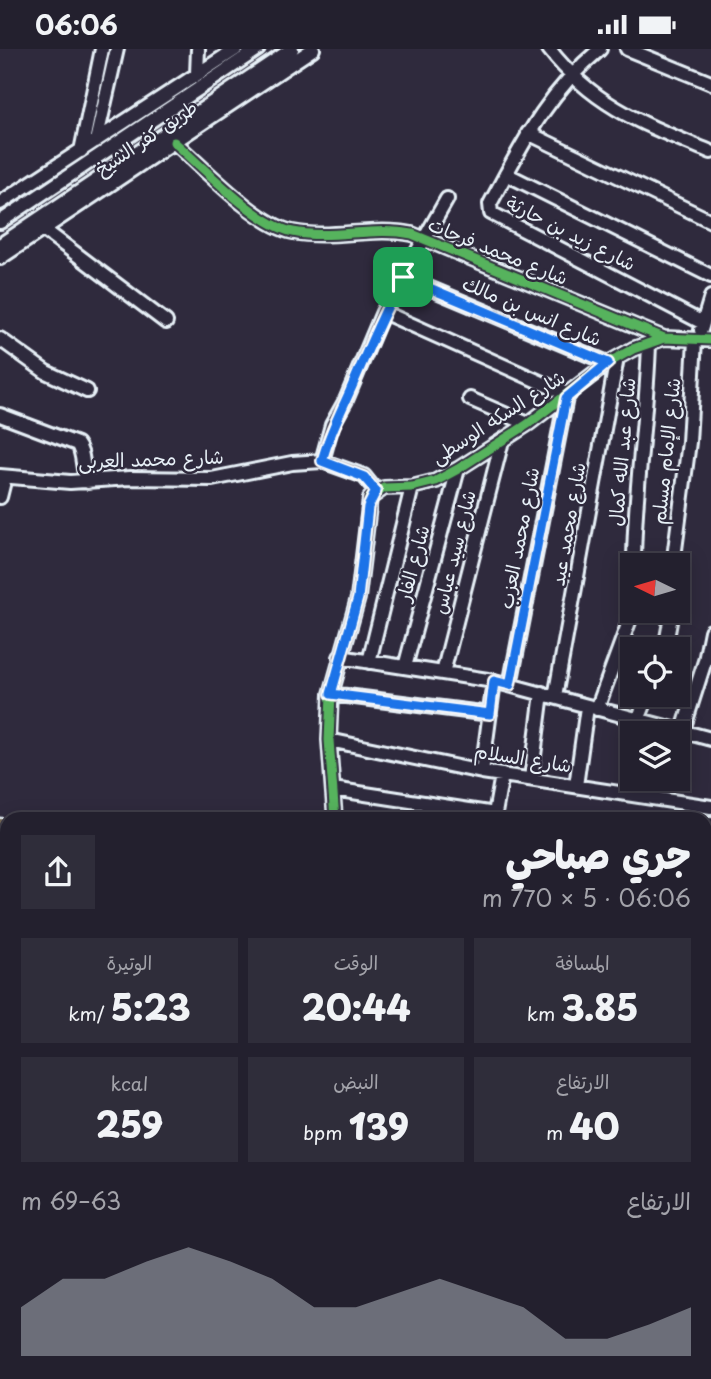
<!DOCTYPE html>
<html lang="ar">
<head>
<meta charset="utf-8">
<style>
	:root { --surface:#23202e; --page:#2f2d3a; --text:#f1f3f6; --muted:#a3a3aa; --line:#403e4a; --accent:#8c9099 }
	body { margin:0; font-family:"Playpen Sans","Playpen Sans Arabic",sans-serif; background:var(--page); color:var(--text); direction:rtl; height:100vh; display:flex; flex-direction:column; font-size:26px; white-space:nowrap }
	* { box-sizing:border-box; margin:0 }
	p { font-size:23px; color:var(--muted) }
	.icon { flex:none; width:38px; height:38px; fill:none; stroke:currentColor; stroke-width:2; stroke-linecap:round; stroke-linejoin:round }
	.map { position:relative; flex:1; overflow:hidden; direction:ltr }
	.sheet { position:absolute; left:0px; top:763px; width:712px; height:567px; display:flex; flex-direction:column; background:var(--surface); border-radius:21px 21px 0 0; box-shadow:0 4px 18px #0003,0 0 0 2px var(--line); direction:rtl }
	.sheet>* { flex:none }
	.needle { width:46px; rotate:275deg }
	.controls { position:absolute; left:620px; top:504px; display:grid; gap:14px }
	.controls a { display:grid; place-items:center; width:70px; height:70px; border-radius:0px; background:var(--surface); box-shadow:0 4px 18px #0003,0 0 0 2px var(--line); font-size:35px }
	.pin { position:absolute; display:grid; place-items:center; width:60px; height:60px; color:#fff; margin:-30px; border-radius:14px; box-shadow:0 4px 10px #0006 }
	.round { display:grid; place-items:center; flex:none; width:74px; height:74px; border-radius:0px; background:var(--page) }
	.overview { display:flex; align-items:center; justify-content:space-between; height:119px; padding:0 21px }
	h1 { font-size:38px; font-weight:800; line-height:52px }
	.metrics { display:grid; grid-template-columns:repeat(3,1fr); gap:10px; height:119px; padding:7px 21px }
	.metrics div { display:grid; align-content:center; border-radius:0px; background:var(--page); text-align:center }
	.metrics b { font-size:35px; font-weight:800 }
	.metrics small { font-size:19px; font-weight:400 }
	.metrics p { font-size:19px }
	.chart { height:196px; padding:14px 21px }
	.chart p { display:flex; justify-content:space-between }
	.chart svg { width:100%; height:126px; margin-top:7px; fill:var(--accent); opacity:.7 }
	.status { display:flex; justify-content:space-between; align-items:center; height:49px; padding:0 35px; background:var(--surface); direction:ltr }
	.status svg { height:19px; fill:currentColor }
	.map>svg:first-child { display:block }
	.cemetery { fill:url(#cemetery-stones); stroke:#a0aead; stroke-width:2 }
	.lines { fill:none; stroke-linecap:round; stroke-linejoin:round }
	.minor-casing { stroke:#e8f1f8; stroke-width:18 }
	.highway-casing { stroke:#e8f1f8; stroke-width:23 }
	.minor { stroke:#2f2a3d; stroke-width:12 }
	.highway { stroke:#776a54; stroke-width:18 }
	.cycleway-casing { stroke:#2f2a3d; stroke-width:13 }
	.cycleway { stroke:#56b35d; stroke-width:9 }
	.route-casing { stroke:#fff; stroke-width:14 }
	.route { stroke:#1a73e8; stroke-width:9 }
	.labels { text-anchor:middle; stroke-width:5; stroke-linejoin:round; paint-order:stroke }
	.street-label { font-size:19px; fill:#e8f1f8; stroke:#2f2a3d }
</style>
</head>
<body>
<div class="status"><b>06:06</b><svg viewBox="0 0 49 12"><path d="M0 12V9h3v3zM5 12V6h3v6zM10 12V3h3v9zM15 12V0h3v12zM26 1h20v11H26zM47 4h2v5h-2z"/></svg></div>
<div class="map">
<svg width="711" height="1330" viewBox="0 0 711 1330">
	<defs>
		<pattern id="cemetery-stones" width="16" height="16" patternUnits="userSpaceOnUse" patternTransform="scale(1.75)"><rect width="16" height="16" fill="#596a62"/><path d="M2 7V4a2 2 0 0 1 4 0v3zM10 15v-3a2 2 0 0 1 4 0v3z" fill="#718079"/></pattern>
	</defs>
	<rect width="100%" height="100%" fill="#2f2a3d"/>
	<filter id="ink" filterUnits="userSpaceOnUse"><feTurbulence type="fractalNoise" baseFrequency=".0143" numOctaves="2"/><feDisplacementMap in="SourceGraphic" scale="14" xChannelSelector="R" yChannelSelector="G"/><feConvolveMatrix kernelMatrix="1 2 1 2 8 2 1 2 1" color-interpolation-filters="sRGB"/></filter>
	<g filter="url(#ink)">
		<path class="cemetery" d="M705,1167L711,1168V1330H171L169,1323H705Z"/>
		<g class="lines">
			<defs>
				<path id="minor" d="M549,0C594,58 646,76 711,103
					M600,0C546,45 523,94 490,155L491,164L703,274
					M627,0L711,34
					M197,25L198,0
					M528,84L711,172
					M96,92L117,0
					M174,93C203,118 257,176 293,183C332,191 373,177 412,185L664,289
					M81,102L102,0
					M506,125L711,227
					M0,154L236,0
					M0,173L258,0
					M43,180L166,273
					M0,196L292,0
					M0,209L313,0
					M403,228L608,314
					M383,263L569,346
					M701,281L711,248
					M0,290L46,323L87,342
					M470,350L528,375
					M0,366L77,395C85,405 81,420 88,433
					M322,412L332,376L346,351L383,263L447,150
					M0,427L70,433L130,429L212,430L292,414L322,412L364,427L376,442
					M0,448L5,428
					M634,516C634,442 647,368 649,294
					M673,516L689,393L695,291
					M665,600L672,562
					M340,608L494,632L711,690
					M369,613L412,438
					M405,618L458,420
					M443,624L502,392
					M510,636L566,349
					M331,645L490,665
					M555,648L617,309
					M597,660L633,562
					M638,671L648,646
					M682,684L705,612L711,582
					M329,691L482,723L711,758
					M482,723L494,632
					M531,730L542,644
					M576,737L587,658
					M333,740L495,765
					M335,770L329,691L331,645L358,549L370,449L384,439L412,438L436,432L458,420L528,375L608,314L633,300L664,289L711,291
					M494,770L502,726
					M705,800L711,775
					M705,879L711,880
					M705,983L711,965
					M705,1020L711,1021
					M0,1249H7
					M0,1271H7
					M171,1323L173,1330
					M190,1323L192,1330
					M20,1330L22,1323"/>
				<path id="highway" d="M0,779L7,784
					M0,834L7,837
					M705,1073L711,1075
					M705,1087L711,1089"/>
			</defs>
			<use href="#minor" class="minor-casing"/>
			<use href="#highway" class="highway-casing"/>
			<use href="#minor" class="minor"/>
			<use href="#highway" class="highway"/>
			<defs>
				<path id="cycleway" d="M174,93C203,118 257,176 293,183C332,191 373,177 412,185L664,289
					M335,770L329,691L331,645L358,549L370,449L384,439L412,438L436,432L458,420L528,375L608,314L633,300L664,289L711,291"/>
			</defs>
			<use href="#cycleway" class="cycleway-casing"/>
			<use href="#cycleway" class="cycleway"/>
		</g>
	</g>
	<g class="lines" filter="url(#ink)">
		<defs>
			<path id="route" d="M403,228L608,314L566,349L510,636L494,632L490,665L331,645L358,549L368,458L376,442L364,428L322,412C329,385 339,367 350,342C367,303 382,265 403,228Z"/>
		</defs>
		<use href="#route" class="route-casing"/>
		<use href="#route" class="route"/>
	</g>
	<g class="labels">
		<g class="street-label">
			<text transform="translate(146 89) rotate(-34)" y="7">طريق كفر الشيخ</text>
			<text transform="translate(571 184) rotate(27)" y="7">شارع زيد بن حارثة</text>
			<text transform="translate(498 202) rotate(22)" y="7">شارع محمد فرحات</text>
			<text transform="translate(532 262) rotate(23)" y="7">شارع انس بن مالك</text>
			<text transform="translate(498 368) rotate(-33)" y="7">شارع السكه الوسطى</text>
			<text transform="translate(666 402) rotate(-84)" y="7">شارع الإمام مسلم</text>
			<text transform="translate(622 403) rotate(-85)" y="7">شارع عبد الله كمال</text>
			<text transform="translate(151 410) rotate(-2)" y="7">شارع محمد العربى</text>
			<text transform="translate(568 475) rotate(-80)" y="7">شارع محمد عيد</text>
			<text transform="translate(519 489) rotate(-79)" y="7">شارع محمد العزب</text>
			<text transform="translate(454 503) rotate(-76)" y="7">شارع سيد عباس</text>
			<text transform="translate(413 514) rotate(-75)" y="7">شارع الفار</text>
			<text transform="translate(523 709) rotate(9)" y="7">شارع السلام</text>
		</g>
	</g>
</svg>
<div class="controls">
<a><svg class="needle" viewBox="-14 -14 28 28"><path d="M0-13l5 13h-10z" fill="#e53935"/><path d="M0 13l5-13h-10z" fill="#a3a3aa"/></svg></a>
<a><svg class="icon" aria-label="locate" viewBox="0 0 24 24"><circle cx="12" cy="12" r="6"/><path d="M12 2v4M12 18v4M2 12h4M18 12h4"/></svg></a>
<a><svg class="icon" aria-label="layers" viewBox="0 0 24 24"><path d="M12 4l9 5-9 5-9-5zM3 14l9 5 9-5"/></svg></a>
</div>
<div class="pin" style="left:403px;top:228px;background:#1e9e55"><svg class="icon" aria-label="arrive" viewBox="0 0 24 24"><path d="M6 21V4h12l-3 4 3 4H6"/></svg></div>
<section class="sheet">
<div class="overview"><div><h1>جري صباحي</h1><p>06:06 · 5 × 770 m</p></div><a class="round"><svg class="icon" aria-label="share" viewBox="0 0 24 24"><path d="M12 15V3M7 8l5-5 5 5M5 13v7h14v-7"/></svg></a></div>
<div class="metrics">
<div><p>المسافة</p><b>3.85<small> km</small></b></div>
<div><p>الوقت</p><b>20:44</b></div>
<div><p>الوتيرة</p><b>5:23<small> /km</small></b></div>
</div>
<div class="metrics">
<div><p>الارتفاع</p><b>40<small> m</small></b></div>
<div><p>النبض</p><b>139<small> bpm</small></b></div>
<div><p>kcal</p><b>259</b></div>
</div>
<div class="chart"><p><span>الارتفاع</span>63–69 m</p>
<svg viewBox="0 0 160 44" preserveAspectRatio="none"><path d="M0 44V27L10 17L20 17L30 11L40 6L50 11L60 17L70 27L80 27L90 22L100 17L110 22L120 27L130 38L140 38L150 33L160 27V44z"/></svg>
</div>
</section>
</div>
</body>
</html>
